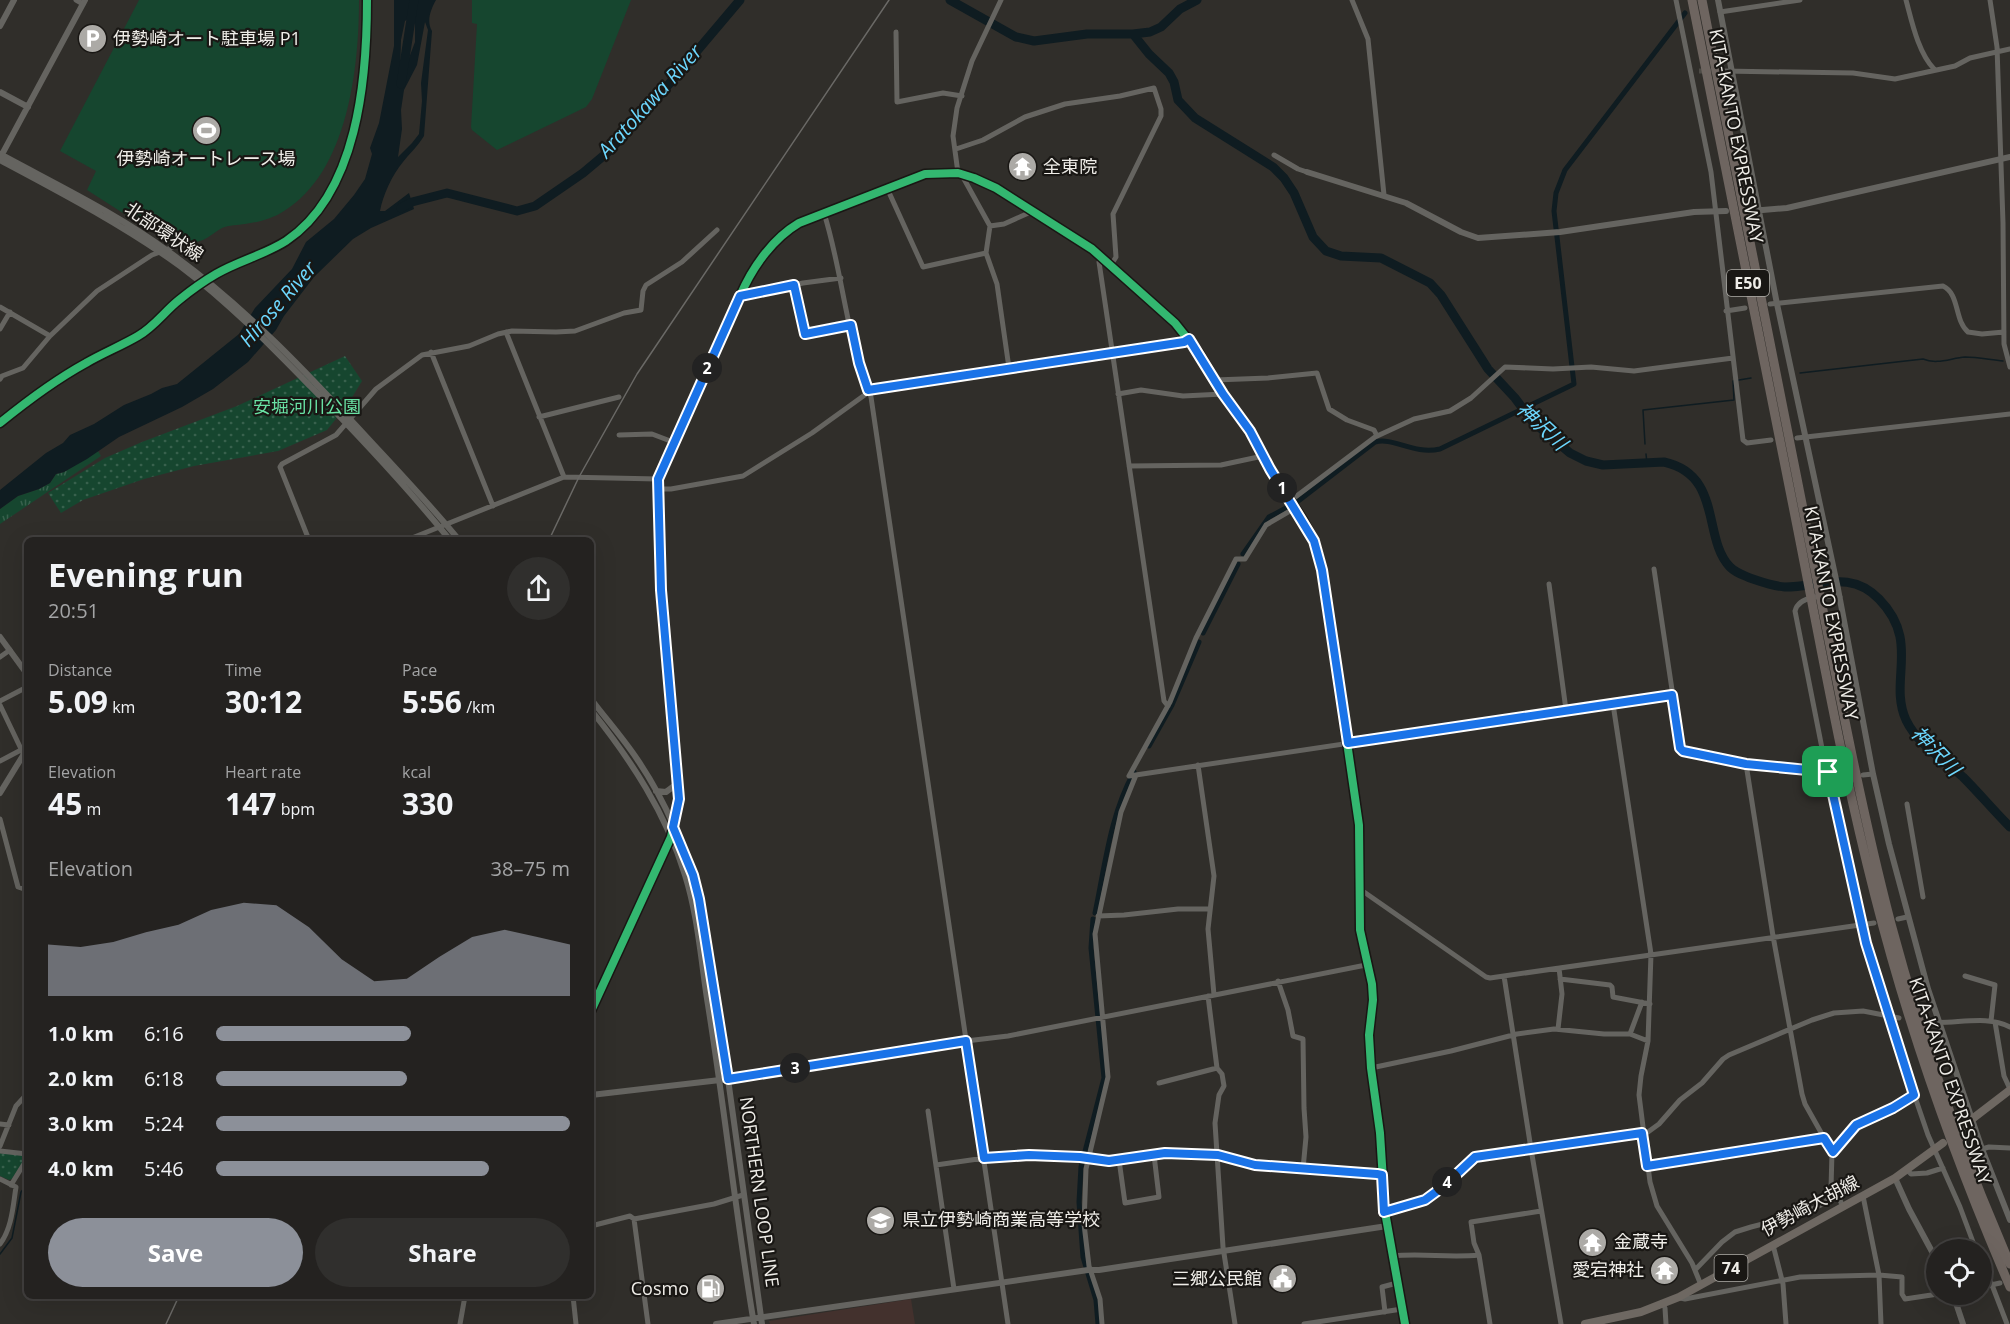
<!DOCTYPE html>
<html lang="en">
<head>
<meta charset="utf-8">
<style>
	:root { --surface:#242220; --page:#302f2d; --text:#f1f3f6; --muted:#a3a4a5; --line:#413f3e; --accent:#8c9099 }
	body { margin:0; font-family:"Open Sans","Noto Sans JP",sans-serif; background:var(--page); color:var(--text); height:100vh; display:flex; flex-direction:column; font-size:22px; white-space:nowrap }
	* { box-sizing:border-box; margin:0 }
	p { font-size:20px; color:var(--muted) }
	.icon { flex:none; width:33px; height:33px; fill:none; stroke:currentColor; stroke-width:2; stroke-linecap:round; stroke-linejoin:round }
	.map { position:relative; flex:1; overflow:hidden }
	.panel { position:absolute; left:24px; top:537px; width:570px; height:762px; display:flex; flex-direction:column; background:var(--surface); border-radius:9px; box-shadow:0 6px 24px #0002,0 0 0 2px var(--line) }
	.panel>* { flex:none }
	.tools { position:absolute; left:1926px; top:1239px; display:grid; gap:12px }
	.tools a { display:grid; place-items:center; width:66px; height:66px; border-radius:50%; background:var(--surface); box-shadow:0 6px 24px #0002,0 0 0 2px var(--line); font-size:30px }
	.pin { position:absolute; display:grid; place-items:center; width:51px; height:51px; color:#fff; margin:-26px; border-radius:12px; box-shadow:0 3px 9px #0006 }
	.km { position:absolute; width:30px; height:30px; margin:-15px; border-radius:50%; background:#222; color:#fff; font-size:16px; line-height:30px; text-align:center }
	.round { display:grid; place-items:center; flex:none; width:63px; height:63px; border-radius:32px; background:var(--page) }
	.headline { display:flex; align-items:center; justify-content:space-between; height:102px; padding:0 24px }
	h1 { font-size:33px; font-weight:700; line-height:45px }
	.stats { display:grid; grid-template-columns:repeat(3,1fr); gap:9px; height:102px; padding:6px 24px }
	.stats div { display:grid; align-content:center }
	.stats b { font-size:30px; font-weight:700 }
	.stats small { font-size:16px; font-weight:400 }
	.stats p { font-size:16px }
	.chart { height:168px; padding:12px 24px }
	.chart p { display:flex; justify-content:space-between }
	.chart svg { width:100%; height:108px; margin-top:6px; fill:var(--accent); opacity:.7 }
	.cta { display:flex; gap:12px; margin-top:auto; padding:12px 24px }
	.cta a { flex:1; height:69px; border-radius:36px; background:var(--accent); color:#fff; font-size:24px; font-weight:700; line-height:69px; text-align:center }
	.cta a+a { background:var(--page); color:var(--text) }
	ul { padding:0 24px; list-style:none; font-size:20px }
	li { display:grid; grid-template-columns:96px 72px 1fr; align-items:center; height:45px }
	li i { height:15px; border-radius:8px; background:var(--accent) }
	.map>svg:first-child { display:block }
	.medical { fill:#43312d }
	.grass { fill:url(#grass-tufts) }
	.park { fill:url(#park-dots) }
	.garden { fill:#16462f }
	.water { fill:#0f1c21; fill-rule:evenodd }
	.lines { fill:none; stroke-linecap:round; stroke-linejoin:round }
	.stream { stroke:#0f1c21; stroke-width:1.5 }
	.canal { stroke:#0f1c21; stroke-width:5 }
	.river { stroke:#0f1c21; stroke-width:9 }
	.minor-tunnel { stroke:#4d4b46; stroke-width:5; stroke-dasharray:5 2.5; stroke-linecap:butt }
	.minor { stroke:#656460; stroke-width:5 }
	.tertiary { stroke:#656460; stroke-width:6 }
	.primary { stroke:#6e6862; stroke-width:8 }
	.motorway { stroke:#6e6560; stroke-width:9 }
	.rail { stroke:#6a6966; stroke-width:1.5 }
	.cycleway-casing { stroke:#191714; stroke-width:11 }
	.cycleway { stroke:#33b770; stroke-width:8 }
	.route-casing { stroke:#fff; stroke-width:12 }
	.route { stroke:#1a73e8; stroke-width:8 }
	.labels { text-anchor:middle; stroke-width:4.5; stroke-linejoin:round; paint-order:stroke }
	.shield { fill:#191714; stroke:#afada8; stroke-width:1.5 }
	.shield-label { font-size:16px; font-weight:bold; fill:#efede8 }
	.poi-label { font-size:18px; fill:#efede8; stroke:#191714; text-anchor:start }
	.street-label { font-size:18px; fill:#efede8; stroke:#191714 }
	.park-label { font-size:18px; fill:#69e2a4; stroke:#191714 }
	.water-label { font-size:20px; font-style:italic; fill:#6cd7fe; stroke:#191714 }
</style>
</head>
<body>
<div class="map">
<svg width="2010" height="1324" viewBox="0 0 2010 1324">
	<defs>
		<pattern id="grass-tufts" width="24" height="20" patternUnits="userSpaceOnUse" patternTransform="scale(1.5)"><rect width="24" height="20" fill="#16462f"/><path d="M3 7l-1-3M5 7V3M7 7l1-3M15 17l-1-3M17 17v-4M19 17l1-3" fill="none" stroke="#38614d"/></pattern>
		<pattern id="park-dots" width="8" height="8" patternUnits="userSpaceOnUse" patternTransform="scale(1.5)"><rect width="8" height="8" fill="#16462f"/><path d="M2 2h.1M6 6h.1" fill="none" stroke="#38614d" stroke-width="1.8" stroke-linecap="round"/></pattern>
	</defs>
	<rect width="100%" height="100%" fill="#302e2a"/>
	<path class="medical" d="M911,1299L915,1324H770L769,1321Z"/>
	<path class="grass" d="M98,451L101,456L0,524V509L18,496L39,489L50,483L56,474L64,472Z"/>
	<path class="park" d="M345,356L362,381L348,404L327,430L278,451L194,466L144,479L83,500L61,513L48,493L105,458L142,442L237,406Z
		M0,1153L24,1155L26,1157L12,1179L9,1180L0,1176Z"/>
	<path class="garden" d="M139,0H359C359,68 348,172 284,211C272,219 259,222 245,224C238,225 229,225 222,228C216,231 210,237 203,240C195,243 185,244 176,247L87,190L96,171L60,151Z
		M472,0H631L592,99L586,107L497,150L472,130L471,127L477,24L472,23Z"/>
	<path class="water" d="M394,0H436C431,9 426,21 432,31L424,136C418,146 410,153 403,162C392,175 383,195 380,211H385L409,193L414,209L371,228L353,239L314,277L284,316L276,330L248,362L213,389L182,407L119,437L87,459L64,472L56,474L50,483L39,489L18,496L0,509V490L46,453L63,443L70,435L94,424L124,405L151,394L162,388L177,384L239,334L255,308L292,269L306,242L334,219L354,195L365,179L372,154L370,148L379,123L394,46ZM412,16L415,17V42L403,74L400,77L401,40L405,21ZM425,22L428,30L421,83L422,101L419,134L412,143L398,157L402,129L401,110L404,90L417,65Z"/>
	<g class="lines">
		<path class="stream" d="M1800,373L1923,359C1937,365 1951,358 1965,357C1978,357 1991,360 2003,361
			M1645,444L1643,410L1734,400L1733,381L1751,378
			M1646,454L1647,464
			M0,1254L12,1238L21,1192L27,1185"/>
		<path class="canal" d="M1297,502L1375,442C1394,437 1413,455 1440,449L1574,384L1554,211L1556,193L1565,170L1685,13
			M1243,554L1269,517L1288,507
			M1203,633L1238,564
			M1149,746L1172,705L1199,642
			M1095,913C1105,866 1110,815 1134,772
			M1093,919L1091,948L1104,1078L1081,1167L1079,1202L1083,1257L1096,1300L1098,1324"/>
		<path class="river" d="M950,0L1016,37L1034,41L1087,34H1133L1150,32L1161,27L1180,9L1197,0
			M1133,34L1149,54L1169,73L1174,82L1178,100L1195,118L1273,167L1284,178L1294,193L1313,237L1326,251L1341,256L1381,258L1430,283L1441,295L1488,369L1515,398L1532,421L1570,453L1586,461L1603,465L1664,462C1723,475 1702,538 1730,567C1736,573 1743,575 1750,578C1762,582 1772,586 1785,587C1820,587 1850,569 1879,599C1921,642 1888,680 1906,720C1918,745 1943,759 1963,777C1979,793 1994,811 2010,827
			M401,84L414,0
			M401,208L412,202L447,193L517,211L535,206L583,173L608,152L642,116L740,0"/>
		<path class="minor-tunnel" d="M1699,71H1719"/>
		<path class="minor" d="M76,0L83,4
			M1001,0L972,61L957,108L953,136L958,173L964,179L990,226L986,253L997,284L1009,368
			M1352,0L1368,39L1384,195
			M1676,0L1711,172L1743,440L1747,443L1771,440
			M1906,0C1912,22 1918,52 1934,69
			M1990,0L1997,47L2003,223L2004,344L2010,367
			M1720,12L1800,0
			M896,32L897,102L943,93L962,96
			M1723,71L1853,73L1895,79L1955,66L1970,58L2010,49
			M956,149L983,140L1025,117L1065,104L1120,96L1154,88L1161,109V116L1113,214L1116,257L1111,265
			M1274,155L1298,169L1307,172
			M887,188L923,267L986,253
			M824,213C843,273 846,339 871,397L1008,1324
			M990,226L1004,224L1033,211
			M1102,258L1099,262L1164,701L1168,706
			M794,285L805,334L851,325
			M740,296L803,283L841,278
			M1770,304L1943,286C1960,294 1954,320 1968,332L1982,334L2004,332
			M0,307L50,336L97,291L152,255L173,247
			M1726,311L1745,308
			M0,329L10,312
			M506,332L564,477
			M431,352L493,506
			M0,379L2,376L23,368L50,336
			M1215,380L1268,378L1317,373L1329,409L1347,420L1374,430L1377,436
			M1118,394L1141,390L1183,396L1223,394
			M539,417L619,397
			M619,435L652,434L673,442
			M1797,438L2010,414
			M1129,466L1221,465L1263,456
			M658,489H671L743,476L812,433L873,389L1183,342L1189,339
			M1290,501L1375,437L1414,419L1450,411L1471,398L1505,367L1553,369L1591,367L1634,371L1733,358
			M309,540L280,467L282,464L336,435L376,389L422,355L469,346L498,334L512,331L556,332L575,331L624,313L641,310L643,291L646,285L682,262L717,230
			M407,540L564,477L658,479
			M1654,569L1681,750L1746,764L1841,774
			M1549,584L1566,710
			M1840,597C1826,595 1799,595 1795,611L1832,799L1866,943L1890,1024L1928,1135L1960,1207L1976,1250
			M0,657L10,650
			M0,701L27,687
			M1613,704L1651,954L1648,1041L1641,1076L1639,1095L1650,1182L1657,1206L1692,1263L1701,1285
			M0,705L23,753
			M0,761L21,750
			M1198,765L1214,876L1208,929L1214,995
			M1863,775L1873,774
			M1129,776L1672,695
			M1129,776L1170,702L1196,638L1236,559H1245L1266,525L1295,508
			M1907,804L1923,897
			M0,819L18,887L27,890
			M1358,891L1364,892L1486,977L1490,978L1874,923
			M1098,916L1124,915L1178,909H1210
			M1898,919L1907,917
			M1504,976L1531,1149L1561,1324
			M1965,976L1995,985L1991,1021
			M1560,979L1610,985L1612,987L1613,997L1650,1004
			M1278,981L1288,1010L1293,1036L1303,1039L1304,1108L1306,1137L1303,1169
			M1208,996L1217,1068L1222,1074L1224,1086L1219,1095L1215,1123L1223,1247L1235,1324
			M591,1011L671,837
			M1928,1022C1953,1025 1987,1014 2010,1027
			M1995,1022L2004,1076L2010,1089
			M1558,1029L1562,994L1559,968
			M1630,1034L1642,1002
			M966,1041L1008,1036L1366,965
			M1371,1068L1451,1051L1517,1034L1554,1029L1604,1034H1630L1648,1041
			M1159,1083L1217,1068
			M928,1111L954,1289
			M0,1124L9,1125
			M0,1146L16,1106L27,1094
			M1982,1149L1989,1147L2010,1148
			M0,1151L27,1154
			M1832,1152L1856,1124L1893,1108L1914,1095
			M1119,1160L1125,1203L1159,1197L1154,1155
			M936,1165L992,1157L1029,1155L1080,1157L1109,1161L1165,1153L1218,1155L1255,1165L1381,1175
			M1647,1166L1824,1138
			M1907,1170L1911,1174L1927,1173L1943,1168
			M0,1179L16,1187C13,1206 12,1228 0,1244
			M1833,1184L1843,1207
			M11,1185L27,1159
			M1863,1196L1879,1275L1881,1324
			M1385,1212L1425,1200L1444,1186L1475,1157L1648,1132L1659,1124L1680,1100L1702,1083L1723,1059L1729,1055L1812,1020L1834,1013L1863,1011L1899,1018
			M634,1219L648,1324
			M591,1226L630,1216L634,1219L714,1204L743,1195
			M1773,1245L1783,1284L1786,1324
			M1479,1255L1474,1243L1471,1222L1541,1211
			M1392,1256C1422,1253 1449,1258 1479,1255L1490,1324
			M1982,1263L1992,1285L2007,1324
			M1695,1270L1722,1242L1735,1232L1751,1227L1801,1214L1823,1204L1828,1199L1831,1188L1832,1152L1805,1104L1802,1094L1773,936L1746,764
			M1982,1287L2000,1283
			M573,1296L576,1324
			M1680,1298L1685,1299L1800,1277L1879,1275L1902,1277V1294L1905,1299L1938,1294
			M1663,1304L1665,1308L1666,1324
			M1385,1312L1382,1287L1397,1283
			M460,1324L465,1296
			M1102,1324L1100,1299L1089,1266L1084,1224L1086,1169L1108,1077L1095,934L1121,812L1136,775
			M1304,1324L1402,1309"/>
		<path class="tertiary" d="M1718,0L1777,304L1838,589L1873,774L1889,844L1928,989L1982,1149L2010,1220
			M0,26L14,0
			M0,92L28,107
			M0,154C57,185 116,213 169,252C246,307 310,376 374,445C403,476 432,507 459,540
			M0,158L85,0
			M0,160C62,193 123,225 180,266C228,302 268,343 310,386C359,436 406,486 450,540
			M1307,172L1406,203L1461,232L1478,238L1560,232L1694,212L1726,211
			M1751,211L1787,208L2010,157
			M0,637L27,674
			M591,699C606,719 623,738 637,759C665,800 687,851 699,899L728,1079L762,1324
			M591,710C631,760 666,813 685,875C698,916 701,962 708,1005C725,1111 736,1218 754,1324
			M656,791L666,792L678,783
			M0,793L27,749
			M671,837L679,799L661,590L658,479L746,282L776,241L787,231L824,213L925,174L958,173L987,183L1083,242L1111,265L1175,323L1199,353L1223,394L1250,431L1277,480L1303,520L1316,548L1329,618L1359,825L1360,930L1372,984L1373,1000L1369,1035L1371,1068L1380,1133L1385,1212L1405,1324
			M591,1095L720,1080L966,1041
			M1895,1178L1909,1209L1936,1259
			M1953,1294L1963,1324
			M716,1324L1088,1270H1099L1387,1226"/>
		<path class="primary" d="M1963,1126L2010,1090
			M1585,1324L1641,1312L1679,1297L1895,1178L1943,1143"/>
		<path class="motorway" d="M1692,0C1727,177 1763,354 1798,531C1822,653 1844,776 1875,896C1909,1030 1955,1160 2010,1287
			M1702,0C1739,186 1776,373 1813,559C1837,681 1860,804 1891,924C1922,1040 1962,1154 2010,1264"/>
		<path class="rail" d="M549,540L579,477L637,374L889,0
			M166,1324L179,1296"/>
		<defs>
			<path id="cycleway" d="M0,423C27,401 55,380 86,363C103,353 121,346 138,336C154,327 165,311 179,300C190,291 204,281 216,274C238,261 264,255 286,241C358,193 367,78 367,0
				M591,1011L671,837L679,799L661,590L658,479L740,296C752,268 772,239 799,223L925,174L958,173L974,178L996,188L1092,249L1175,323L1199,353L1223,394L1250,431L1270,469L1303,520L1314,541L1322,570L1359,825L1360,930L1372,984L1373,1000L1369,1035L1371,1068L1380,1133L1385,1212L1405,1324"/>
		</defs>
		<use href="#cycleway" class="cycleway-casing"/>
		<use href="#cycleway" class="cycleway"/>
	</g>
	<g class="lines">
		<defs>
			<path id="route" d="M794,285L805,334L851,325L859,363L868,390L1184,342L1189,339L1223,394L1250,431L1270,469L1314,541L1322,570L1348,743L1672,695L1680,748L1683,751L1746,764L1828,772L1866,943L1914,1095L1893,1108L1856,1125L1833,1152L1824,1138L1647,1166L1642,1133L1475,1157L1444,1186L1425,1200L1384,1212L1382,1175L1377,1174L1255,1165L1218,1155L1165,1153L1109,1161L1080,1157L1029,1155L984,1158L966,1041L728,1079L699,899L693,875L673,827L679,799L661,590L658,479L740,296Z"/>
		</defs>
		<use href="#route" class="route-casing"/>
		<use href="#route" class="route"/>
	</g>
	<defs>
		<symbol id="parking-disc" viewBox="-11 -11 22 22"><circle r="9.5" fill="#acaaa6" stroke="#191714"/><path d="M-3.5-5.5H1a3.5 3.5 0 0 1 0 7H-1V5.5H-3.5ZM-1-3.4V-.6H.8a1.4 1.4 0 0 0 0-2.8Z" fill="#fff"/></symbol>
		<symbol id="stadium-disc" viewBox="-11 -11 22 22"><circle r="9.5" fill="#acaaa6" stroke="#191714"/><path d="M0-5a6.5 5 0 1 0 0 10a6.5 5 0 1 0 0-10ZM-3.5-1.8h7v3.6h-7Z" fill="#fff"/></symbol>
		<symbol id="temple-disc" viewBox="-11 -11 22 22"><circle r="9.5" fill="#acaaa6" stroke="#191714"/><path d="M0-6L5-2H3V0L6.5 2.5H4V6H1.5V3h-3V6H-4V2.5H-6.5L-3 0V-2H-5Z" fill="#fff"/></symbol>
		<symbol id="school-disc" viewBox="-11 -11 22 22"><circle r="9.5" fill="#acaaa6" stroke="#191714"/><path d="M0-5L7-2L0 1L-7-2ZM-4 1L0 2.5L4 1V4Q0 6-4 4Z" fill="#fff"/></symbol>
		<symbol id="civic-disc" viewBox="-11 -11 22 22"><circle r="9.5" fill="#acaaa6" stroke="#191714"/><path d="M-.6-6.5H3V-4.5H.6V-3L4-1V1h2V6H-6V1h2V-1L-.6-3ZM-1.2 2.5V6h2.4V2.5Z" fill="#fff"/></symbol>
		<symbol id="fuel-disc" viewBox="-11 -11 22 22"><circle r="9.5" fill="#acaaa6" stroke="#191714"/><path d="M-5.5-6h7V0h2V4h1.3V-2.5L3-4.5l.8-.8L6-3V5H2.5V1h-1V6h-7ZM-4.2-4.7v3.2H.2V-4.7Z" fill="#fff"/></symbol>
	</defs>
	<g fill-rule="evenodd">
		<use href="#parking-disc" x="76" y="22" width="33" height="33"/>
		<use href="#stadium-disc" x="190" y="114" width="33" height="33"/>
		<use href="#temple-disc" x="1006" y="150" width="33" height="33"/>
		<use href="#school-disc" x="864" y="1204" width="33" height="33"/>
		<use href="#temple-disc" x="1576" y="1226" width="33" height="33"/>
		<use href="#temple-disc" x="1648" y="1254" width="33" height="33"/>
		<use href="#civic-disc" x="1266" y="1262" width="33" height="33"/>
		<use href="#fuel-disc" x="694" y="1272" width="33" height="33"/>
	</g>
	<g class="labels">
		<g class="shield">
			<rect x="1727" y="270" width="42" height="26" rx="4.5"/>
			<rect x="1714.5" y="1255" width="33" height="26" rx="4.5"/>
		</g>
		<g class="shield-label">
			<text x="1748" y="289">E50</text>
			<text x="1731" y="1274">74</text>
		</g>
		<g class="poi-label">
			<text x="113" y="45">伊勢崎オート駐車場 P1</text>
			<text x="206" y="165" text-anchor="middle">伊勢崎オートレース場</text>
			<text x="1043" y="173">全東院</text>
			<text x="902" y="1226">県立伊勢崎商業高等学校</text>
			<text x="1614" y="1248">金蔵寺</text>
			<text x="1644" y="1276" text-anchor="end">愛宕神社</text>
			<text x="1262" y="1285" text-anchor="end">三郷公民館</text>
			<text x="689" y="1295" text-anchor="end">Cosmo</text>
		</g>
		<g class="street-label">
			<text transform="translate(1736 136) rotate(79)" y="6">KITA-KANTO EXPRESSWAY</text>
			<text transform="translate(164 232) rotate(34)" y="6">北部環状線</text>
			<text transform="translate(1831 613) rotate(79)" y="6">KITA-KANTO EXPRESSWAY</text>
			<text transform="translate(1950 1081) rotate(71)" y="6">KITA-KANTO EXPRESSWAY</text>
			<text transform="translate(759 1192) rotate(82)" y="6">NORTHERN LOOP LINE</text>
			<text transform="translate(1810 1206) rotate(-28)" y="6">伊勢崎大胡線</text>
		</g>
		<g class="park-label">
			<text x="307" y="413">安堀河川公園</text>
		</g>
		<g class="water-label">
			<text transform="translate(650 101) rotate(-48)" y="7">Aratokawa River</text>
			<text transform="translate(278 304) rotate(-49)" y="7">Hirose River</text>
			<text transform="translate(1542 426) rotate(43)" y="7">神沢川</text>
			<text transform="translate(1936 751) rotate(46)" y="7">神沢川</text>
		</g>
	</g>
</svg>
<div class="tools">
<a><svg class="icon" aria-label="locate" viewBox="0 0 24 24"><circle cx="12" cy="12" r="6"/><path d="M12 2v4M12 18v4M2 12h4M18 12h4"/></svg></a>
</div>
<div class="pin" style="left:1828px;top:772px;background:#1e9e55"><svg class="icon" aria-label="arrive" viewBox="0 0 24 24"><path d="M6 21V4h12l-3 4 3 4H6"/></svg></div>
<b class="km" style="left:1282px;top:488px">1</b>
<b class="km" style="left:707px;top:368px">2</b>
<b class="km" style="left:795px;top:1068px">3</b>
<b class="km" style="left:1447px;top:1182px">4</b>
<section class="panel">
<div class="headline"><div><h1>Evening run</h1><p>20:51</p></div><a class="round"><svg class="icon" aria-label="share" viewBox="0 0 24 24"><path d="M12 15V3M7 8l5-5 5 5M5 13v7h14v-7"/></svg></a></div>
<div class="stats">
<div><p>Distance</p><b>5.09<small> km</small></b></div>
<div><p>Time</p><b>30:12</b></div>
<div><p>Pace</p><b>5:56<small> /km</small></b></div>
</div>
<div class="stats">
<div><p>Elevation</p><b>45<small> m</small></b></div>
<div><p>Heart rate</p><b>147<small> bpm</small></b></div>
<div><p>kcal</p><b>330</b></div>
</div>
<div class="chart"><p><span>Elevation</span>38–75 m</p>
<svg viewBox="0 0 160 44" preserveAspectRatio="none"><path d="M0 44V23L10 24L20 22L30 18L40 15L50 9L60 6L70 7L80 16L90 29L100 38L110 37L120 28L130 20L140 17L150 20L160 23V44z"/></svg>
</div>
<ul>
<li><b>1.0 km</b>6:16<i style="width:55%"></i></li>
<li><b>2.0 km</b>6:18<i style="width:54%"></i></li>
<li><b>3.0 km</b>5:24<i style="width:100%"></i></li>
<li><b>4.0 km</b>5:46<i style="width:77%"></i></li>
</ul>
<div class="cta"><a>Save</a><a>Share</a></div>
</section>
</div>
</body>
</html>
